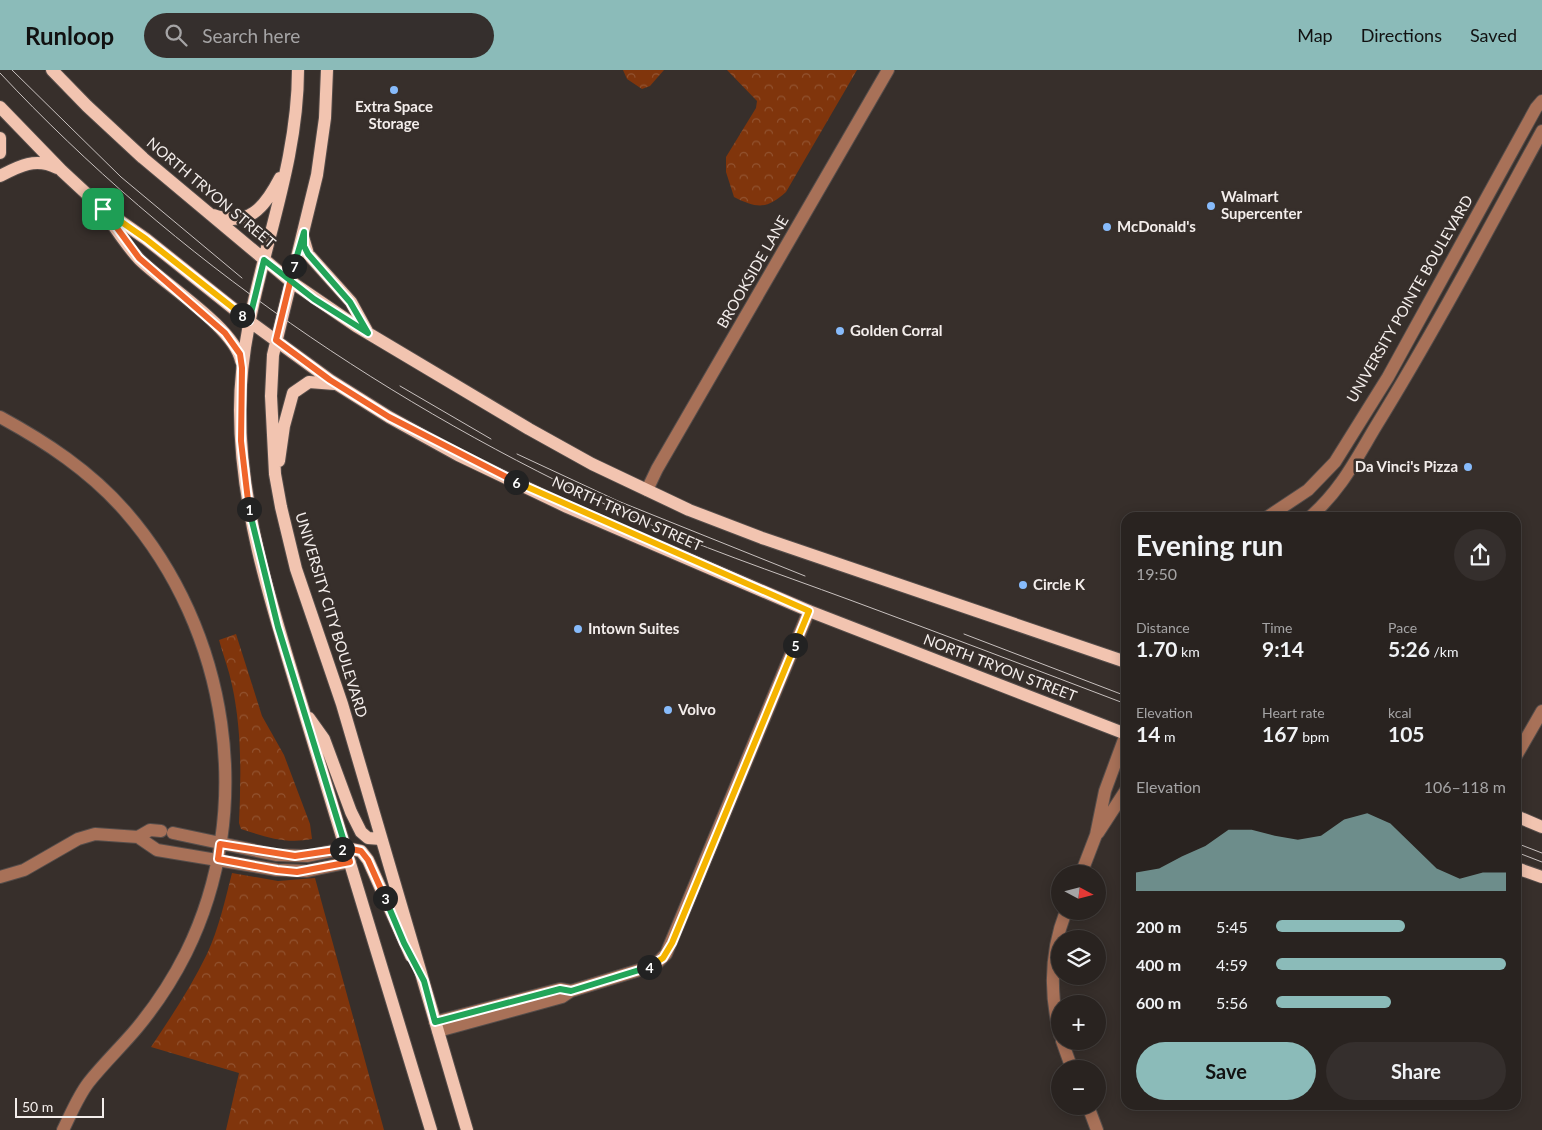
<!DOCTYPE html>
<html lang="en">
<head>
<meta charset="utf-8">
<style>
	:root { --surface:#292320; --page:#352f2d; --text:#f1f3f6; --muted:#a5a4a5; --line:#45403e; --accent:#8bbbb9 }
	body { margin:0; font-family:Lato,sans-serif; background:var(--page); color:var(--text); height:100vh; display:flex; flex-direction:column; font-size:19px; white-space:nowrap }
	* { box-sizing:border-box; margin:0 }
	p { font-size:16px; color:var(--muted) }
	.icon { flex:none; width:28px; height:28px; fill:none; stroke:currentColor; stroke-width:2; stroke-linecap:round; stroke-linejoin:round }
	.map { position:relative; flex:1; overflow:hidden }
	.sheet { position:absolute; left:1121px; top:442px; width:400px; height:598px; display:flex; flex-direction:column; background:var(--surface); border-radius:15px; box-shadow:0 2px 12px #0003,0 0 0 1px var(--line) }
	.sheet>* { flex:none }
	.needle { width:32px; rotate:97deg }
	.tools { position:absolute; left:1051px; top:795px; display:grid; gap:10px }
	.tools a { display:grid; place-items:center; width:55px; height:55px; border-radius:50%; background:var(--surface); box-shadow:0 2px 12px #0003,0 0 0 1px var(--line); font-size:25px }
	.scale { position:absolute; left:15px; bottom:12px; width:89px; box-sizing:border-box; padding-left:5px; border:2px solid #f3edeb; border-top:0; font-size:14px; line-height:18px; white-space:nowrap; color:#f3edeb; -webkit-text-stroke:4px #372f2b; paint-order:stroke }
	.pin { position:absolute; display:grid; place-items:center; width:42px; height:42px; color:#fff; margin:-21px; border-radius:10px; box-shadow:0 2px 8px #0006 }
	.km { position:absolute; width:25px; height:25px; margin:-12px; border-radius:50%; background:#222; color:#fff; font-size:14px; line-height:25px; text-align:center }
	.round { display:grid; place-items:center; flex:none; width:52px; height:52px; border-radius:26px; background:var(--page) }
	.headline { display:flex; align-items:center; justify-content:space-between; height:85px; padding:0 15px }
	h1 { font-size:28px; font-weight:700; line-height:38px }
	.figures { display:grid; grid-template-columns:repeat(3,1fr); gap:8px; height:85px; padding:5px 15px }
	.figures div { display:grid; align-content:center }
	.figures b { font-size:21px; font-weight:700 }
	.figures small { font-size:14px; font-weight:400 }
	.figures p { font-size:14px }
	.chart { height:140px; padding:10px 15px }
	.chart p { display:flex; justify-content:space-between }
	.chart svg { width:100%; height:90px; margin-top:5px; fill:var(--accent); opacity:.7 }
	.primary-button { display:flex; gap:10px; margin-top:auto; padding:10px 15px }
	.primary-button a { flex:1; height:58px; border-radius:30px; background:var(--accent); color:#111; font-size:20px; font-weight:700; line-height:58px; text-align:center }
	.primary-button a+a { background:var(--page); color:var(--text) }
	ul { padding:0 15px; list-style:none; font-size:16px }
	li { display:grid; grid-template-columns:80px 60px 1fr; align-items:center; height:38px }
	li i { height:12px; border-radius:6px; background:var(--accent) }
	header { display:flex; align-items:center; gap:30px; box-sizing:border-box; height:70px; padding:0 25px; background:var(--accent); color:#111 }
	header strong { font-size:24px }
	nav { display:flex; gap:28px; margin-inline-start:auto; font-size:18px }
	.search { width:350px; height:45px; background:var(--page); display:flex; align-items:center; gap:12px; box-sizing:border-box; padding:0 18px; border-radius:28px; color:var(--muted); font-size:19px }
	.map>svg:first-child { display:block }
	.forest { fill:url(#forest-crowns) }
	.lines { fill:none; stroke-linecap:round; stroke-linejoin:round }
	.minor-casing { stroke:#554d4a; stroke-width:14 }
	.major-casing { stroke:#554d4a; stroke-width:14 }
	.minor { stroke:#a87158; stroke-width:12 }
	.major { stroke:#f2c4b0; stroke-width:12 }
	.tram { stroke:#c8c1bf; stroke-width:1 }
	.split-1-casing { stroke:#fff; stroke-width:10 }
	.split-2-casing { stroke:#fff; stroke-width:10 }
	.split-3-casing { stroke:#fff; stroke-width:10 }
	.split-4-casing { stroke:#fff; stroke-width:10 }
	.split-5-casing { stroke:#fff; stroke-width:10 }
	.split-6-casing { stroke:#fff; stroke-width:10 }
	.split-7-casing { stroke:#fff; stroke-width:10 }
	.split-8-casing { stroke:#fff; stroke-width:10 }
	.split-9-casing { stroke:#fff; stroke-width:10 }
	.split-1 { stroke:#f0652b; stroke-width:6 }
	.split-2 { stroke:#22a559; stroke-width:6 }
	.split-3 { stroke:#f0652b; stroke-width:6 }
	.split-4 { stroke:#22a559; stroke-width:6 }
	.split-5 { stroke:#f5b400; stroke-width:6 }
	.split-6 { stroke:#f5b400; stroke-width:6 }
	.split-7 { stroke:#f0652b; stroke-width:6 }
	.split-8 { stroke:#22a559; stroke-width:6 }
	.split-9 { stroke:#f5b400; stroke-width:6 }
	.poi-dot { fill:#87bbfb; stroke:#372f2b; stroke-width:2 }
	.labels { text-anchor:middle; stroke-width:5; stroke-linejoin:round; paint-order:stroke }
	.poi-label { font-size:15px; font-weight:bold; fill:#f3edeb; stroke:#372f2b; text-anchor:start }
	.street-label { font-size:15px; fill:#f3edeb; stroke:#372f2b }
</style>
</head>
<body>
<header>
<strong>Runloop</strong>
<div class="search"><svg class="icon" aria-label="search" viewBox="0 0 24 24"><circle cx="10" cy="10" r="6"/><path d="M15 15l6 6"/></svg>Search here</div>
<nav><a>Map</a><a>Directions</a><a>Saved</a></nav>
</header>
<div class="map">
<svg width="1542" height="1060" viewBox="0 0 1542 1060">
	<defs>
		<pattern id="forest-crowns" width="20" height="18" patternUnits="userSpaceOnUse" patternTransform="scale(1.25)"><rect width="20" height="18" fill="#80350c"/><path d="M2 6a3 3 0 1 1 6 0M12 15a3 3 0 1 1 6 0" fill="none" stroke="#925330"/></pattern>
	</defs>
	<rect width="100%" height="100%" fill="#372f2b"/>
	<path class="forest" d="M623,0H664L650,16L642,19L627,9Z
		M727,0H857L786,122C767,139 758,139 734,127L726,102V87L756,38L757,31Z
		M236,564L262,646L284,685L310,754L312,769C286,774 266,767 241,759L239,753C241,707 242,661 232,615C229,600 223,585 219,570Z
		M232,803L278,811L315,808L384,1060H226L239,1003L151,977C171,947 191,917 207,884C219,858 225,830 232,803Z"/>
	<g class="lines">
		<defs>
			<path id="minor" d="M0,347C46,372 90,401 125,441C229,560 257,740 186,883C173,909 156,935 137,958C122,976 104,993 89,1012C78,1026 71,1044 63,1060
				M647,420L657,399L888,0
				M1266,448L1308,420L1335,392L1388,307L1536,38L1542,31
				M1309,448C1341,420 1355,391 1376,356C1435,260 1488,160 1542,61
				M1516,686L1542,641
				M173,763L276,785L308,786L346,778
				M1098,763L1126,720
				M138,767L150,760L161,761
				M1081,804L1096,765L1105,721L1126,664
				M0,807L24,800L78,769L95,764L138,767L157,780L277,800L307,801L350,792
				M571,921L649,897L655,895L666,884L809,541
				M435,952L560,919L571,921L562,927L438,961
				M1060,965C1049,922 1050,882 1066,841
				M1062,971L1072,999
				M1088,1036L1097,1060"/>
			<path id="major" d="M52,0L87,36L143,88L290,211L356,256L529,359L592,394L689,440L762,468L1126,592
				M298,0C298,117 240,223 240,340C240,444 275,546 305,645C346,783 389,921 431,1060
				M327,0L325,48L317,105L273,285L271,326L275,404L281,437L296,499L342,634L467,1060
				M0,37L62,101L103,139L146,169L249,251L330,310L389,347L458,385L567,437L809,541L1126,664
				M0,68V83
				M0,106C19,96 36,87 57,98
				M213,145C249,158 265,137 280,108
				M107,146C117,161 127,176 139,189C164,214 235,258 241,291
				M303,167L308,184L351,232L368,263
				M279,391L284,356L293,323L309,312L335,314
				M309,648L324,669L351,742L361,762L368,768L381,769
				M1516,746L1542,757
				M346,778L361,781L368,790L411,886
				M1516,798L1542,807"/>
		</defs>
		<use href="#minor" class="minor-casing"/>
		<use href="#major" class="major-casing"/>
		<use href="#minor" class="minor"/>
		<use href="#major" class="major"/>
		<path class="tram" d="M12,0L121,107L242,208
			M0,3C175,190 392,337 624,443C697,476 774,502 850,530C942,564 1034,599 1126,634
			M400,316L491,369
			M517,384L618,431L805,506
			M964,564L1126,626
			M1516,773L1542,783
			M1516,782L1542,792"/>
	</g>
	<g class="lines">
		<defs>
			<path id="split-1" d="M103,139L139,188L225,263L240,284L242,298L241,371L249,439"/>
			<path id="split-2" d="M249,439L278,557L346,778L342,779"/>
			<path id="split-3" d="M342,779L295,786L220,774L218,789L277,800L297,802L350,792L346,778L361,781L368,790L385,828"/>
			<path id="split-4" d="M385,828L404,873L424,911L435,952L560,919L571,921L649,897"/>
			<path id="split-5" d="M649,897L663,888L672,873L795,575"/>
			<path id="split-6" d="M516,412L809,541L795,575"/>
			<path id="split-7" d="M294,196L276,270L330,310L389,347L516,412"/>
			<path id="split-8" d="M242,245L249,251L264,190L314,229L368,263L350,232L308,184L304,176V162L294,196"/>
			<path id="split-9" d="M103,139L146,169L242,245"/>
		</defs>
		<use href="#split-1" class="split-1-casing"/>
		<use href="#split-2" class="split-2-casing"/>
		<use href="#split-3" class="split-3-casing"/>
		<use href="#split-4" class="split-4-casing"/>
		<use href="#split-5" class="split-5-casing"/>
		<use href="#split-6" class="split-6-casing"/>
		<use href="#split-7" class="split-7-casing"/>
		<use href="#split-8" class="split-8-casing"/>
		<use href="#split-9" class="split-9-casing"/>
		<use href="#split-1" class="split-1"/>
		<use href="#split-2" class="split-2"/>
		<use href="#split-3" class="split-3"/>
		<use href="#split-4" class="split-4"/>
		<use href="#split-5" class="split-5"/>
		<use href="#split-6" class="split-6"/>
		<use href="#split-7" class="split-7"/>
		<use href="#split-8" class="split-8"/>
		<use href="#split-9" class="split-9"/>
	</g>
	<g class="poi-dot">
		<circle cx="394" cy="20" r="5"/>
		<circle cx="1211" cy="136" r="5"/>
		<circle cx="1107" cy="157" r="5"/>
		<circle cx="840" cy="261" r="5"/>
		<circle cx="1468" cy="397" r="5"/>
		<circle cx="1023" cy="515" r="5"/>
		<circle cx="578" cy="559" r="5"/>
		<circle cx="668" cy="640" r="5"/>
	</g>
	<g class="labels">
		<g class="poi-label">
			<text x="394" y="42" text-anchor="middle">Extra Space<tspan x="394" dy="17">Storage</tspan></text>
			<text x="1221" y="132">Walmart<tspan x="1221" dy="17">Supercenter</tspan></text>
			<text x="1117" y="162">McDonald's</text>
			<text x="850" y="266">Golden Corral</text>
			<text x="1458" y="402" text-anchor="end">Da Vinci's Pizza</text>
			<text x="1033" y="520">Circle K</text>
			<text x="588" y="564">Intown Suites</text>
			<text x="678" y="645">Volvo</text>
		</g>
		<g class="street-label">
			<text transform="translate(211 123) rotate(40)" y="5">NORTH TRYON STREET</text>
			<text transform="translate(753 202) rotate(-60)" y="5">BROOKSIDE LANE</text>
			<text transform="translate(1410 229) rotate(-60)" y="5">UNIVERSITY POINTE BOULEVARD</text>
			<text transform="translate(627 444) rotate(24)" y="5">NORTH TRYON STREET</text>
			<text transform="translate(331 545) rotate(73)" y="5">UNIVERSITY CITY BOULEVARD</text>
			<text transform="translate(1000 598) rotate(21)" y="5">NORTH TRYON STREET</text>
		</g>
	</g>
</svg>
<div class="tools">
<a><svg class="needle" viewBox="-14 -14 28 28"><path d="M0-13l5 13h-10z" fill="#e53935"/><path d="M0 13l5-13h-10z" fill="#a5a4a5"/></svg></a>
<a><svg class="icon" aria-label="layers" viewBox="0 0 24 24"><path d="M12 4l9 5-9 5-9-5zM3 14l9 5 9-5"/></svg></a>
<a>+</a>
<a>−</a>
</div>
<div class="scale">50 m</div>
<div class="pin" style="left:103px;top:139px;background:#1e9e55"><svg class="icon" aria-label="arrive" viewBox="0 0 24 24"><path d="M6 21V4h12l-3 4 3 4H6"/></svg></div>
<b class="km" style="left:249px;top:439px">1</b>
<b class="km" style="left:342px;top:779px">2</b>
<b class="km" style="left:385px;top:828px">3</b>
<b class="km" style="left:649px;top:897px">4</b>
<b class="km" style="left:795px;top:575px">5</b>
<b class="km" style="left:516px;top:412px">6</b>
<b class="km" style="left:294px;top:196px">7</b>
<b class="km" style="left:242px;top:245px">8</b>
<section class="sheet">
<div class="headline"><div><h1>Evening run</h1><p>19:50</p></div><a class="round"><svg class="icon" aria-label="share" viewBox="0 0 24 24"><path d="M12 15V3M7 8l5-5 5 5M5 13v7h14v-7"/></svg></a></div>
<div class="figures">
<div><p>Distance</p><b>1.70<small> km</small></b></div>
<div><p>Time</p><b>9:14</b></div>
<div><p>Pace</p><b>5:26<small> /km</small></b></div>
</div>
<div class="figures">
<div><p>Elevation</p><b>14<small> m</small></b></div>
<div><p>Heart rate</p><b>167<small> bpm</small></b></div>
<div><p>kcal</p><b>105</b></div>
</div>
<div class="chart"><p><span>Elevation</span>106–118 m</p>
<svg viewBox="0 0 160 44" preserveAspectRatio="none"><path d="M0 44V35L10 33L20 27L30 22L40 14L50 14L60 17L70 19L80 17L90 9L100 6L110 11L120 22L130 33L140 38L150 35L160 35V44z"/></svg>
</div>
<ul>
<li><b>200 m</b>5:45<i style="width:56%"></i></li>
<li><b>400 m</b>4:59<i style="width:100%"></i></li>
<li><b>600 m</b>5:56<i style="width:50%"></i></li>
</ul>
<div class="primary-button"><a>Save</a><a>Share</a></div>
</section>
</div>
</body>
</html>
